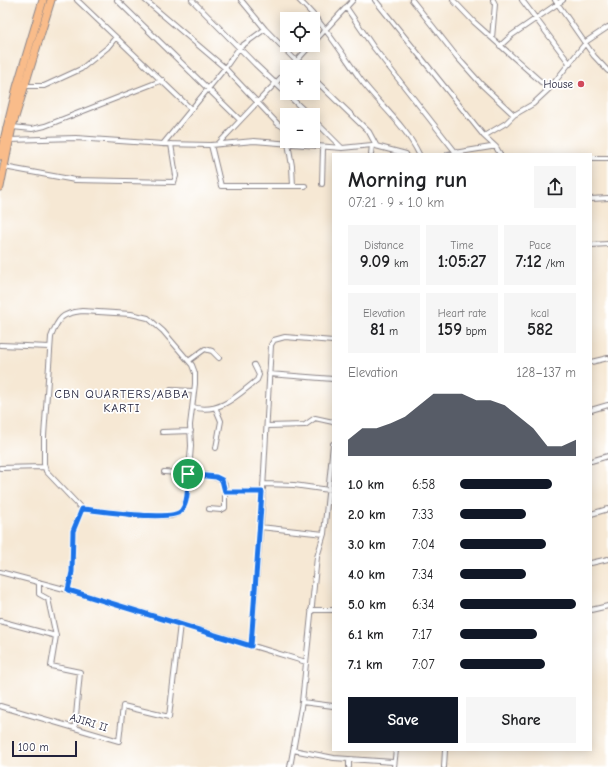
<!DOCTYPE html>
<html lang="en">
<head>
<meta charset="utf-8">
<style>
	:root { --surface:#fff; --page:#f6f6f6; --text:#202124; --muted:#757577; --accent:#111827 }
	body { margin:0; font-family:"Comic Neue",sans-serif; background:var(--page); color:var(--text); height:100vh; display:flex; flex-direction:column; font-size:15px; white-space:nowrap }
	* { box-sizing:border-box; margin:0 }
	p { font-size:13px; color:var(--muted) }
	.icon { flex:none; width:22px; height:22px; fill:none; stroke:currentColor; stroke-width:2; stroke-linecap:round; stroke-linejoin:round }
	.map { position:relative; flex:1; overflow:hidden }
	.details { position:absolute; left:332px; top:153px; width:260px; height:598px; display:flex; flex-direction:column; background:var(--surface); border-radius:0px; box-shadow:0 2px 10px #0003 }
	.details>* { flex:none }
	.controls { position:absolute; left:280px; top:12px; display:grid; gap:8px }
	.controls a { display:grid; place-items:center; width:40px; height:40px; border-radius:0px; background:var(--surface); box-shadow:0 2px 10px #0003; font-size:20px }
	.scale { position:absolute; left:12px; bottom:10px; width:65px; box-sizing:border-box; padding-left:4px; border:2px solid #22223b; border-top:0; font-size:11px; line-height:14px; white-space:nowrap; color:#22223b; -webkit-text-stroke:3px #fff; paint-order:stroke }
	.pin { position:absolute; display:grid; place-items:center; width:34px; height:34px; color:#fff; margin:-17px; border:2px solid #fff; border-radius:50%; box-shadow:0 1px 4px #0007 }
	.round { display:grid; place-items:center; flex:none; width:42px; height:42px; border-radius:0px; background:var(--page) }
	.overview { display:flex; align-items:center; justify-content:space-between; height:68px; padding:0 16px }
	h1 { font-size:22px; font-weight:800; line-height:30px }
	.metrics { display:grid; grid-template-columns:repeat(3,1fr); gap:6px; height:68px; padding:4px 16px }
	.metrics div { display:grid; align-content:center; border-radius:0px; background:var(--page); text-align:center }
	.metrics b { font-size:17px; font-weight:800 }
	.metrics small { font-size:11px; font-weight:400 }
	.metrics p { font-size:11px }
	.chart { height:112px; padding:8px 16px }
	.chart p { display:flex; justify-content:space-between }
	.chart svg { width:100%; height:72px; margin-top:4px; fill:var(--accent); opacity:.7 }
	.primary-button { display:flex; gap:8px; margin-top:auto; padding:8px 16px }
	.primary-button a { flex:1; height:46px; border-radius:0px; background:var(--accent); color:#fff; font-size:16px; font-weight:800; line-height:46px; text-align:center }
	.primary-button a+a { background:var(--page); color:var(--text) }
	ul { padding:0 16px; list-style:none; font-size:13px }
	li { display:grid; grid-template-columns:64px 48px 1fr; align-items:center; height:30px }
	li i { height:10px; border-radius:5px; background:var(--accent) }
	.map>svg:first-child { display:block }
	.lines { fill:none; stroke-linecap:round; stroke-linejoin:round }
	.street-casing { stroke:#8c8588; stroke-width:6 }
	.primary-casing { stroke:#8c8588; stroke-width:9 }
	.street { stroke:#fff; stroke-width:4 }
	.primary { stroke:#f9bc8a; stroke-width:7 }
	.route-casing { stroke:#fff; stroke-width:8 }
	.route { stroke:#1a73e8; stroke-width:5 }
	.poi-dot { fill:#d1495b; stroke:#fff; stroke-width:1.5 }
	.labels { text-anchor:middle; stroke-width:3.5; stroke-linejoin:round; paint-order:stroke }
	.poi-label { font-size:11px; fill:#22223b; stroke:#fff; text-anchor:end }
	.street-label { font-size:11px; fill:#22223b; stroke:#fff }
	.neighbourhood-label { font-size:12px; letter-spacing:1px; fill:#22223b; stroke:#fff }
</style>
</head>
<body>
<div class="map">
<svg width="608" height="767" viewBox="0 0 608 767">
	<rect width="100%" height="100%" fill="#fff"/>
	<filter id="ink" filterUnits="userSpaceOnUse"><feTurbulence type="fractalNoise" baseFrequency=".025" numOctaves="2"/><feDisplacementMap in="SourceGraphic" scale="8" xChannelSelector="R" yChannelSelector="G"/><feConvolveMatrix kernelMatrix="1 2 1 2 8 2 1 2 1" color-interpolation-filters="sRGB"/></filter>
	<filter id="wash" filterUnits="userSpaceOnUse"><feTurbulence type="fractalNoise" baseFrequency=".012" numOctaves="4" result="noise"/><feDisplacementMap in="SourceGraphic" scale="16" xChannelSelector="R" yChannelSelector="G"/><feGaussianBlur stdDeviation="0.9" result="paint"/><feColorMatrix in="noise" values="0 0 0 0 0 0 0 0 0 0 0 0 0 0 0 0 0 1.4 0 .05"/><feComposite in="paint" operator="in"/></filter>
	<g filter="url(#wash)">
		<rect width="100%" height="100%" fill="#f6e8d4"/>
	</g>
	<g filter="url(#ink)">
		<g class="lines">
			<defs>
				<path id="street" d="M77,0L191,109
					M117,0L240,120
					M145,0L225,68L278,124L287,129
					M192,0L255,64L309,115
					M299,0C324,24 341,52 361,80C380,105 405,125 419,154
					M375,0L484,136L496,147
					M412,0L457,57L482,85L514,115
					M453,0L474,22L549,89
					M522,0L570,64
					M555,0L594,56L608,71
					M346,7L374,48L457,154
					M265,29L302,67
					M492,38L495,4L493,0
					M313,43L353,0
					M500,46L512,35L563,0
					M291,67L311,45
					M313,78L369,132L376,145
					M25,86H44L81,69L107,48L116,37
					M313,119L342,148
					M12,127L32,129L45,126L163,80
					M484,136L506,123L514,115L533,104L549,89L587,41L608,27
					M9,140L76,138L163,144L211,145L254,141L342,148L372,145L406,154
					M288,143L292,166L293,186
					M163,144L225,68L239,48L265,29L241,0
					M218,144L287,71
					M211,145L221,186H305
					M371,154L372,145
					M448,154L491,147H496L500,154
					M591,158H608
					M4,167L75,180L174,182L176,176L171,144
					M322,184L323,148
					M591,199L608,198
					M591,245L608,244
					M82,311L131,314L148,318L163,331L192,365L195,373V384L190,425L191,446L187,496L183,509L179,513L171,516H151L82,509L46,471L44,464V436L51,337C58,318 62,313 82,311Z
					M0,345L50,347
					M190,360L205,349L212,351L219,358
					M591,362L608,358
					M269,374L333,379
					M171,390L193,391
					M193,407C219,415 238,395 257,380L259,375L254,365
					M591,410L608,405
					M267,426L305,425L315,418L333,422
					M162,432L191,431
					M216,448L221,421L216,409
					M591,461L608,456
					M0,468L44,467
					M164,472L206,475L222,480L225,485V508L221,510L209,509
					M263,484L294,485L329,490
					M225,492H262
					M591,514L608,509
					M260,527L324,534
					M591,563L608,559
					M0,572L68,590L306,662
					M39,582V594L48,599L56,636L51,666L80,672L75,727
					M68,590L72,571L73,531L82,509
					M311,610H333
					M591,610L608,606
					M0,621L56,636
					M251,646L262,507L271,345L274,340L285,337L333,341
					M302,702L333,706
					M0,706L119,741L123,706L169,717L180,624
					M293,750L334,758L393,762
					M290,767L302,702L317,557L324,534L333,444
					M349,767V760
					M394,767L396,750
					M444,767L445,750"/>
				<path id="primary" d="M0,156L17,87L43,0
					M0,187L12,127L51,0"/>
			</defs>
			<use href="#street" class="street-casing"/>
			<use href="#primary" class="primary-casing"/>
			<use href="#street" class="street"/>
			<use href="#primary" class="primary"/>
		</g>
	</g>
	<g class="lines" filter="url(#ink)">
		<defs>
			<path id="route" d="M188,474L216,477L222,480L225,492H262L251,646L68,590L72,572L73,531L82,509C99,510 174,523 182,510C189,500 187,485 188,474Z"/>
		</defs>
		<use href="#route" class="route-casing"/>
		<use href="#route" class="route"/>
	</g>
	<circle class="poi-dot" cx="581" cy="84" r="4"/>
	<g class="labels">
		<g class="poi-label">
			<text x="573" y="88">House</text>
		</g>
		<g class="street-label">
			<text transform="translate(89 722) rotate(17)" y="4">AJIRI II</text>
		</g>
		<g class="neighbourhood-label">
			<text x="122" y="398">CBN QUARTERS/ABBA<tspan x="122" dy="14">KARTI</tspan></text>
		</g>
	</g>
</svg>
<div class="controls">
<a><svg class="icon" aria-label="locate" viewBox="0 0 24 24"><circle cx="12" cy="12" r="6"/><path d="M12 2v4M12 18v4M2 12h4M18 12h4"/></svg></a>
<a>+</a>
<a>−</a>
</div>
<div class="scale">100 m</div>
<div class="pin" style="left:188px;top:474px;background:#1e9e55"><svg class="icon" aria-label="arrive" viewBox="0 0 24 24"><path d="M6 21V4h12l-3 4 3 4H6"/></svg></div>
<section class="details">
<div class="overview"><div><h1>Morning run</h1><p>07:21 · 9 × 1.0 km</p></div><a class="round"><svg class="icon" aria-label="share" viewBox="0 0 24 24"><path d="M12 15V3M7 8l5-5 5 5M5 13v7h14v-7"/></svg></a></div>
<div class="metrics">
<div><p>Distance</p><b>9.09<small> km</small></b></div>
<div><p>Time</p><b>1:05:27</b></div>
<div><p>Pace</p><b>7:12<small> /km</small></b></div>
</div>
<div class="metrics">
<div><p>Elevation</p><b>81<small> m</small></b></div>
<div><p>Heart rate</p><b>159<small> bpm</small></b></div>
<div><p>kcal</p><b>582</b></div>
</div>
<div class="chart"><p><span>Elevation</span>128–137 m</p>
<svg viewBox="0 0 160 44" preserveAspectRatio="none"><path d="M0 44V34L10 27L20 27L30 24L40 20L50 13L60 6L70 6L80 6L90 10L100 10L110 13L120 20L130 27L140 38L150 38L160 34V44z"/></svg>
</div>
<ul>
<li><b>1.0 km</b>6:58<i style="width:79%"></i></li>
<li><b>2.0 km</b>7:33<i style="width:57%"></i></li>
<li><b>3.0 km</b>7:04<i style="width:74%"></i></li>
<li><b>4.0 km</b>7:34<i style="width:57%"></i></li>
<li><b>5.0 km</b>6:34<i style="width:100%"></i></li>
<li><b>6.1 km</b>7:17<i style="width:66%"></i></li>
<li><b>7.1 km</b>7:07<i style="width:73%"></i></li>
</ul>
<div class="primary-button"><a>Save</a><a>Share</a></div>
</section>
</div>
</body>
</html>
